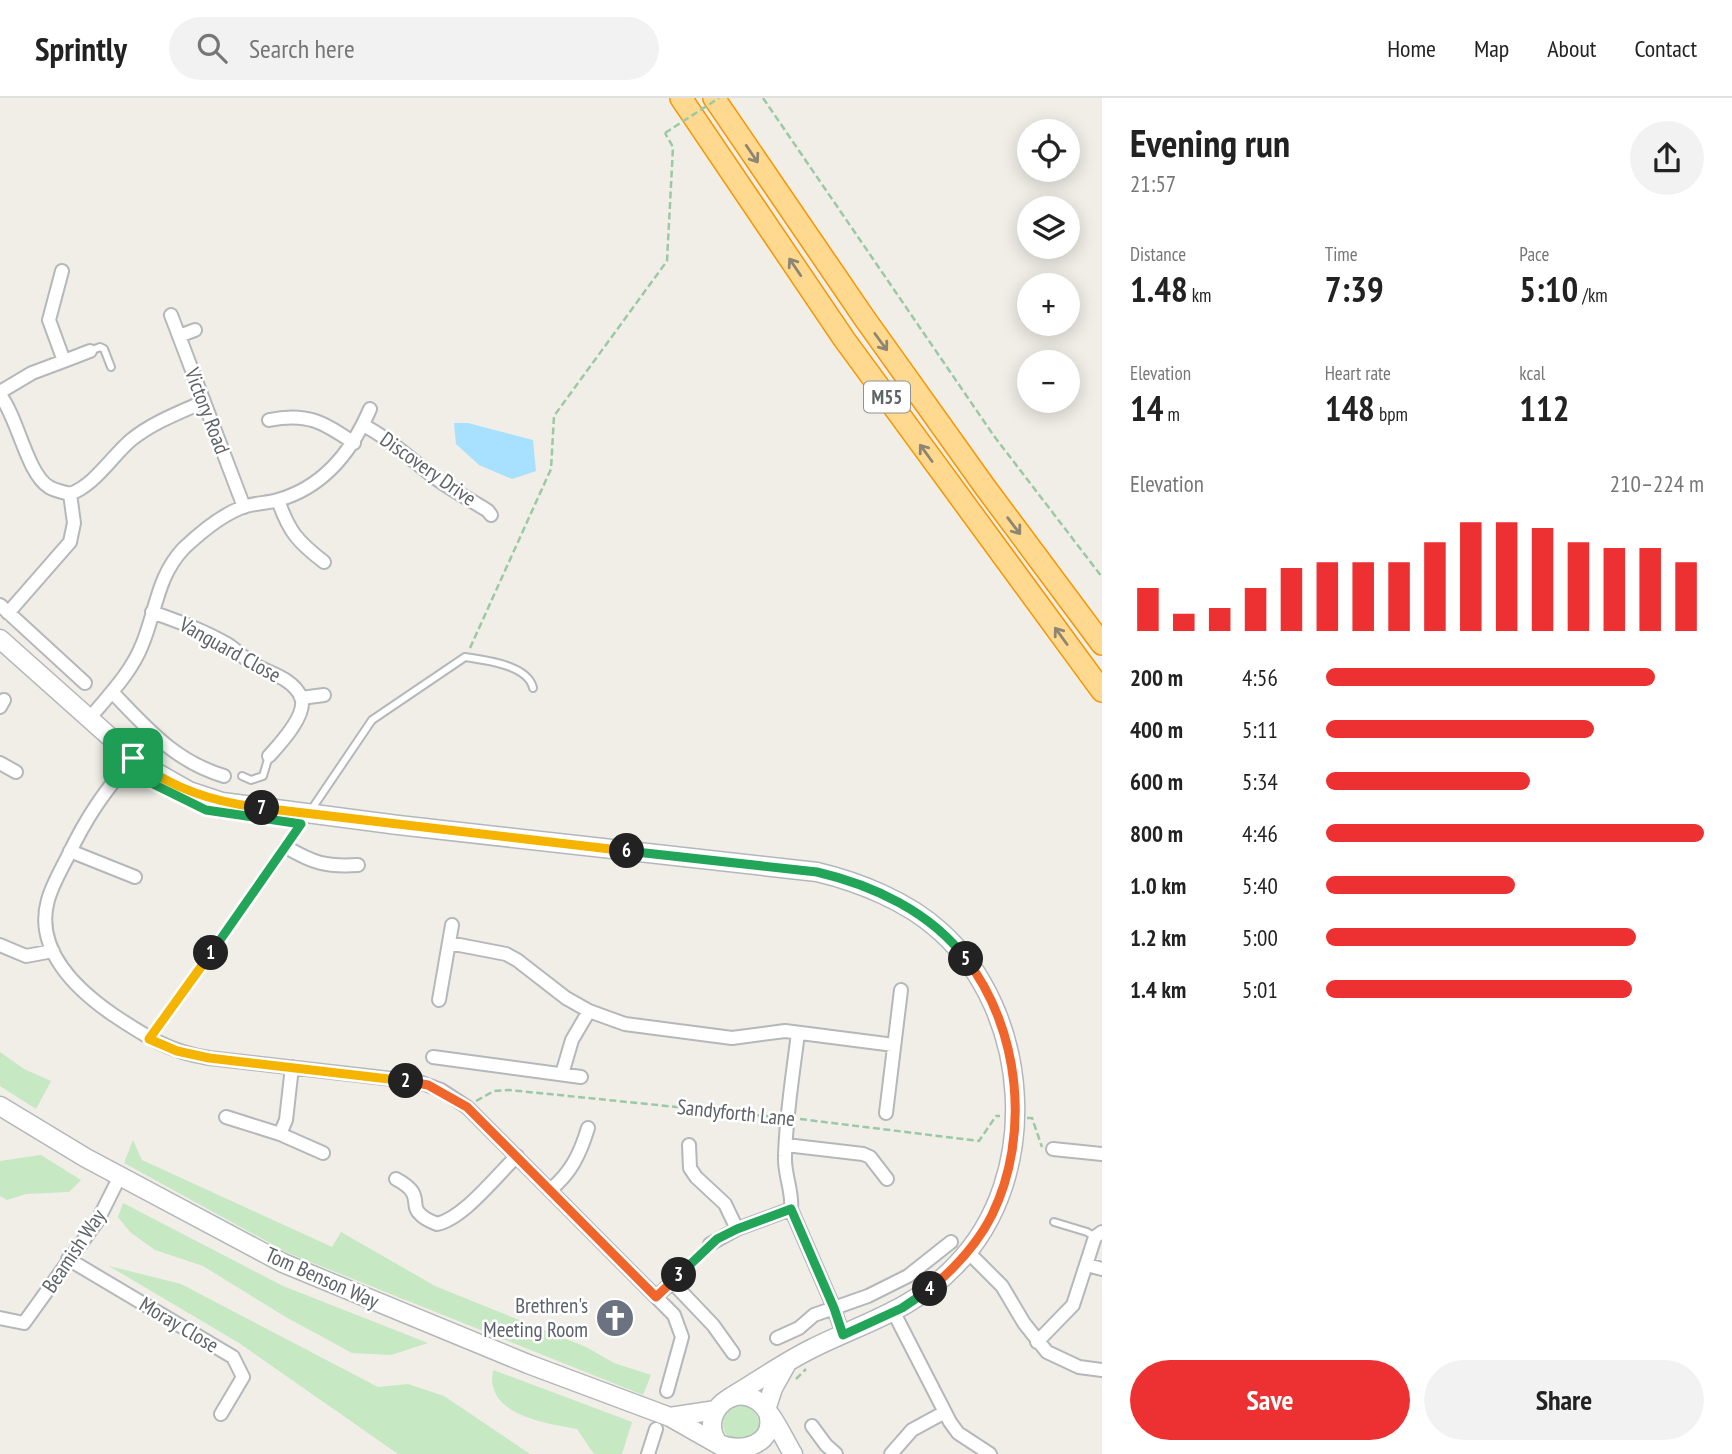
<!DOCTYPE html>
<html lang="en">
<head>
<meta charset="utf-8">
<style>
	:root { --surface:#fff; --page:#f2f2f2; --text:#222; --muted:#767676; --line:#e0e0e0; --accent:#ed3031 }
	body { margin:0; font-family:"PT Sans Narrow",sans-serif; background:var(--page); color:var(--text); height:100vh; display:flex; flex-direction:column; font-size:26px; white-space:nowrap }
	* { box-sizing:border-box; margin:0 }
	p { font-size:23px; color:var(--muted) }
	.icon { flex:none; width:38px; height:38px; fill:none; stroke:currentColor; stroke-width:2; stroke-linecap:round; stroke-linejoin:round }
	.map { position:relative; flex:1; overflow:hidden }
	.sheet { display:flex; flex-direction:column; background:var(--surface); width:630px }
	.sheet>* { flex:none }
	.buttons { position:absolute; left:1017px; top:21px; display:grid; gap:14px }
	.buttons a { display:grid; place-items:center; width:63px; height:63px; border-radius:50%; background:var(--surface); box-shadow:0 4px 18px #0003; font-size:35px }
	.pin { position:absolute; display:grid; place-items:center; width:60px; height:60px; color:#fff; margin:-30px; border-radius:14px; box-shadow:0 4px 10px #0006 }
	.km { position:absolute; width:35px; height:35px; margin:-18px; border-radius:50%; background:#222; color:#fff; font-size:19px; line-height:35px; text-align:center }
	.round { display:grid; place-items:center; flex:none; width:74px; height:74px; border-radius:37px; background:var(--page) }
	.overview { display:flex; align-items:center; justify-content:space-between; height:119px; padding:0 28px }
	h1 { font-size:38px; font-weight:800; line-height:52px }
	.figures { display:grid; grid-template-columns:repeat(3,1fr); gap:10px; height:119px; padding:7px 28px }
	.figures div { display:grid; align-content:center }
	.figures b { font-size:35px; font-weight:800 }
	.figures small { font-size:19px; font-weight:400 }
	.figures p { font-size:19px }
	.chart { height:196px; padding:14px 28px }
	.chart p { display:flex; justify-content:space-between }
	.chart svg { width:100%; height:126px; margin-top:7px; stroke:var(--accent); stroke-width:6 }
	.cta { display:flex; gap:14px; margin-top:auto; padding:14px 28px }
	.cta a { flex:1; height:80px; border-radius:42px; background:var(--accent); color:#fff; font-size:28px; font-weight:800; line-height:80px; text-align:center }
	.cta a+a { background:var(--page); color:var(--text) }
	ul { padding:0 28px; list-style:none; font-size:23px }
	li { display:grid; grid-template-columns:112px 84px 1fr; align-items:center; height:52px }
	li i { height:18px; border-radius:9px; background:var(--accent) }
	header { display:flex; align-items:center; gap:42px; box-sizing:border-box; height:98px; padding:0 35px; background:var(--surface); border-bottom:2px solid var(--line) }
	header strong { font-size:33px }
	nav { display:flex; gap:38px; margin-inline-start:auto; font-size:24px }
	.search { width:490px; height:63px; background:var(--page); display:flex; align-items:center; gap:18px; box-sizing:border-box; padding:0 24px; border-radius:38px; color:var(--muted); font-size:26px }
	main { display:flex; flex:1; min-height:0 }
	.map>svg:first-child { display:block }
	.green { fill:#c6e8c3 }
	.water { fill:#a8e0ff }
	.lines { fill:none; stroke-linecap:round; stroke-linejoin:round }
	.lane-casing { stroke:#b4b8bb; stroke-width:10 }
	.street-casing { stroke:#b4b8bb; stroke-width:16 }
	.secondary-casing { stroke:#b3b7bb; stroke-width:21 }
	.highway-casing { stroke:#f79600; stroke-width:24 }
	.path { stroke:#9cc9a5; stroke-width:2.5; stroke-dasharray:7 3.5; stroke-linecap:butt }
	.lane { stroke:#fff; stroke-width:6 }
	.street { stroke:#fff; stroke-width:12 }
	.secondary { stroke:#fff; stroke-width:18 }
	.highway { stroke:#ffd98f; stroke-width:21 }
	.path-bridge { stroke:#9cc9a5; stroke-width:2.5; stroke-dasharray:7 3.5; stroke-linecap:butt }
	.oneway { stroke:#8e8673 }
	.split-1-casing { stroke:#fff; stroke-width:14 }
	.split-2-casing { stroke:#fff; stroke-width:14 }
	.split-3-casing { stroke:#fff; stroke-width:14 }
	.split-4-casing { stroke:#fff; stroke-width:14 }
	.split-5-casing { stroke:#fff; stroke-width:14 }
	.split-6-casing { stroke:#fff; stroke-width:14 }
	.split-7-casing { stroke:#fff; stroke-width:14 }
	.split-8-casing { stroke:#fff; stroke-width:14 }
	.split-1 { stroke:#22a559; stroke-width:9 }
	.split-2 { stroke:#f5b400; stroke-width:9 }
	.split-3 { stroke:#f0652b; stroke-width:9 }
	.split-4 { stroke:#22a559; stroke-width:9 }
	.split-5 { stroke:#f0652b; stroke-width:9 }
	.split-6 { stroke:#22a559; stroke-width:9 }
	.split-7 { stroke:#f5b400; stroke-width:9 }
	.split-8 { stroke:#f5b400; stroke-width:9 }
	.labels { text-anchor:middle; stroke-width:5; stroke-linejoin:round; paint-order:stroke }
	.shield { fill:#fff; stroke:#8e9295; stroke-width:2 }
	.shield-label { font-size:19px; font-weight:bold; fill:#5e6367 }
	.street-label { font-size:21px; fill:#5e6367; stroke:#fff }
	.worship-label { font-size:21px; fill:#5b616d; stroke:#fff; text-anchor:end }
</style>
</head>
<body>
<header>
<strong>Sprintly</strong>
<div class="search"><svg class="icon" aria-label="search" viewBox="0 0 24 24"><circle cx="10" cy="10" r="6"/><path d="M15 15l6 6"/></svg>Search here</div>
<nav><a>Home</a><a>Map</a><a>About</a><a>Contact</a></nav>
</header>
<main>
<div class="map">
<svg width="1102" height="1356" viewBox="0 0 1102 1356">
	<rect width="100%" height="100%" fill="#f0eee7"/>
	<path class="green" d="M0,954L24,971L51,983L36,1011L0,988Z
		M133,1042L142,1062L332,1149L341,1134L435,1188L586,1249L614,1265L651,1277L643,1297L288,1155L124,1065Z
		M41,1057L81,1082L69,1094L26,1096L7,1102L0,1098V1063Z
		M123,1105L283,1188L428,1245L391,1257L352,1255L284,1218L203,1168L155,1152L130,1134L118,1119Z
		M109,1168L181,1186L378,1289L408,1286L444,1298L530,1356H398L239,1245Z
		M493,1272L632,1324L622,1356H594L577,1331C551,1326 499,1319 493,1288C491,1284 493,1277 493,1272Z
		M723 1326a18 18 0 1 1 36 0a18 18 0 1 1-36 0Z"/>
	<path class="water" d="M454,325H468L533,342L536,373L512,381L479,367L456,346Z"/>
	<g class="lines">
		<defs>
			<path id="lane" d="M90,253L100,249L104,251L111,269
				M242,678L251,682L263,678L269,658
				M150,940L286,749L372,622L465,559C485,562 528,567 533,590
				M1054,1124L1087,1134L1095,1139"/>
			<path id="street" d="M171,217L244,409
				M179,238L195,232
				M64,263L90,253
				M0,294L32,275L64,263L49,222L62,173
				M0,297C18,320 27,376 49,389C56,393 63,394 70,396C95,387 112,358 131,342C152,325 178,315 203,304
				M269,322C307,314 323,324 354,345
				M363,327C388,340 407,358 429,375C447,390 468,400 488,413L491,417
				M278,402C289,434 298,444 324,464
				M0,507L85,585
				M152,514C177,523 203,532 227,546C237,552 246,563 257,568C272,576 293,581 301,599C308,616 280,646 269,658
				M8,515L70,444L74,425L70,396
				M112,594C147,630 174,663 224,678
				M301,600L324,597
				M0,609L4,602
				M89,621C108,598 131,575 142,547C156,514 157,478 184,450C201,434 224,415 246,408C257,405 268,405 278,402C324,389 352,353 370,311
				M133,660C104,694 87,718 68,758C61,772 52,787 48,802C34,851 76,891 112,916C145,938 169,954 209,960L419,984L441,992L467,1009L674,1217L682,1239L667,1293
				M0,665L16,674
				M286,749C313,765 326,769 358,767
				M70,753L135,779
				M449,845L506,856L517,862L566,900L589,913L625,926L732,940L785,933L894,947
				M0,847L26,858L53,853
				M439,902L452,827
				M798,935C793,976 786,1017 785,1058C784,1077 793,1093 791,1111L834,1210L843,1237
				M433,959L581,979
				M562,976L572,942L589,913
				M886,1015L901,892
				M226,1019L280,1036L323,1055
				M280,1036L286,1022L292,969
				M689,1047L690,1070L696,1079L725,1106L737,1131
				M786,1047L863,1056L870,1059L887,1081
				M1053,1051L1102,1056
				M396,1081C426,1097 408,1106 421,1117C425,1121 432,1124 437,1126C464,1120 496,1078 517,1058
				M550,1092C571,1075 580,1056 588,1030
				M710,1146L737,1131L791,1111
				M968,1154L1002,1188L1024,1225L1047,1254L1079,1269L1102,1272
				M68,1161L233,1259L243,1279L221,1316
				M1087,1167L1102,1171
				M656,1199L672,1184L713,1227L733,1255
				M894,1215L950,1324L958,1335L990,1356
				M0,1220L24,1225L98,1122L120,1078
				M777,1240L799,1230L814,1217L868,1198L908,1178L951,1144
				M1037,1244L1073,1207L1095,1139L1102,1134
				M812,1328L826,1347L836,1356
				M648,1356L656,1331
				M891,1356L912,1332L945,1314"/>
			<path id="secondary" d="M0,541L138,664L189,693L222,704L398,727L817,774C859,784 907,803 940,833C1031,914 1043,1078 956,1167C912,1213 865,1224 811,1251C783,1265 756,1284 729,1300
				M0,1008L86,1060L283,1165L528,1266L670,1319L721,1348
				M766,1312L773,1290L787,1265
				M768,1315C777,1346 742,1356 719,1346C698,1321 728,1285 756,1302C770,1310 784,1341 793,1356
				M670,1319L716,1312"/>
			<path id="highway" d="M681,0L844,241L1102,593
				M714,0L865,221L985,389L1102,546"/>
		</defs>
		<use href="#lane" class="lane-casing"/>
		<use href="#street" class="street-casing"/>
		<use href="#secondary" class="secondary-casing"/>
		<use href="#highway" class="highway-casing"/>
		<path class="path" d="M763,0L994,338L1102,479
			M470,550L551,371L554,318L667,163L673,49L665,35
			M476,1003L494,993L509,992L776,1019
			M1027,1020H1032L1042,1049
			M800,1021L979,1043L996,1018H1000
			M679,1177L702,1154
			M796,1281L806,1271"/>
		<use href="#lane" class="lane"/>
		<use href="#street" class="street"/>
		<use href="#secondary" class="secondary"/>
		<use href="#highway" class="highway"/>
		<path class="path-bridge" d="M665,35L719,0"/>
	</g>
	<defs><path id="oneway-shaft" d="M-6 0H5M1.5-3L5.5 0L1.5 3" fill="none" stroke-width="1.6" stroke-linecap="round" stroke-linejoin="round" transform="scale(1.75)"/></defs>
	<g class="oneway">
		<use href="#oneway-shaft" transform="translate(752 56) rotate(56)"/>
		<use href="#oneway-shaft" transform="translate(795 169) rotate(-124)"/>
		<use href="#oneway-shaft" transform="translate(881 244) rotate(54)"/>
		<use href="#oneway-shaft" transform="translate(926 355) rotate(-126)"/>
		<use href="#oneway-shaft" transform="translate(1014 428) rotate(53)"/>
		<use href="#oneway-shaft" transform="translate(1061 538) rotate(-126)"/>
	</g>
	<g class="lines">
		<defs>
			<path id="split-1" d="M133,660L121,674L128,679L135,677L206,712L301,726L211,855"/>
			<path id="split-2" d="M211,855L149,941L177,953L209,960L406,983"/>
			<path id="split-3" d="M406,983L428,987L467,1009L656,1199L679,1177"/>
			<path id="split-4" d="M679,1177L717,1141L737,1131L791,1111L834,1210L843,1237L902,1210L930,1191"/>
			<path id="split-5" d="M930,1191C955,1170 977,1147 992,1117C1031,1037 1020,931 966,861"/>
			<path id="split-6" d="M627,753L817,774C873,787 931,814 966,861"/>
			<path id="split-7" d="M262,710L627,753"/>
			<path id="split-8" d="M133,660C171,691 214,704 262,710"/>
		</defs>
		<use href="#split-1" class="split-1-casing"/>
		<use href="#split-2" class="split-2-casing"/>
		<use href="#split-3" class="split-3-casing"/>
		<use href="#split-4" class="split-4-casing"/>
		<use href="#split-5" class="split-5-casing"/>
		<use href="#split-6" class="split-6-casing"/>
		<use href="#split-7" class="split-7-casing"/>
		<use href="#split-8" class="split-8-casing"/>
		<use href="#split-1" class="split-1"/>
		<use href="#split-2" class="split-2"/>
		<use href="#split-3" class="split-3"/>
		<use href="#split-4" class="split-4"/>
		<use href="#split-5" class="split-5"/>
		<use href="#split-6" class="split-6"/>
		<use href="#split-7" class="split-7"/>
		<use href="#split-8" class="split-8"/>
	</g>
	<defs>
		<symbol id="church-disc" viewBox="-11 -11 22 22"><circle r="9.5" fill="#6b7280" stroke="#fff"/><path d="M-1.2-6h2.4v3.5h3.3v2.4h-3.3V6h-2.4V-.1h-3.3v-2.4h3.3Z" fill="#fff"/></symbol>
	</defs>
	<g fill-rule="evenodd">
		<use href="#church-disc" x="593" y="1198" width="44" height="44"/>
	</g>
	<g class="labels">
		<rect class="shield" x="864" y="283.5" width="46" height="31" rx="5"/>
		<g class="shield-label">
			<text x="887" y="306">M55</text>
		</g>
		<g class="street-label">
			<text transform="translate(207 313) rotate(69)" y="7">Victory Road</text>
			<text transform="translate(428 371) rotate(35)" y="7">Discovery Drive</text>
			<text transform="translate(230 552) rotate(29)" y="7">Vanguard Close</text>
			<text transform="translate(736 1015) rotate(6)" y="7">Sandyforth Lane</text>
			<text transform="translate(74 1153) rotate(-56)" y="7">Beamish Way</text>
			<text transform="translate(322 1180) rotate(24)" y="7">Tom Benson Way</text>
			<text transform="translate(179 1227) rotate(31)" y="7">Moray Close</text>
		</g>
		<g class="worship-label">
			<text x="588" y="1215">Brethren's<tspan x="588" dy="24">Meeting Room</tspan></text>
		</g>
	</g>
</svg>
<div class="buttons">
<a><svg class="icon" aria-label="locate" viewBox="0 0 24 24"><circle cx="12" cy="12" r="6"/><path d="M12 2v4M12 18v4M2 12h4M18 12h4"/></svg></a>
<a><svg class="icon" aria-label="layers" viewBox="0 0 24 24"><path d="M12 4l9 5-9 5-9-5zM3 14l9 5 9-5"/></svg></a>
<a>+</a>
<a>−</a>
</div>
<div class="pin" style="left:133px;top:660px;background:#1e9e55"><svg class="icon" aria-label="arrive" viewBox="0 0 24 24"><path d="M6 21V4h12l-3 4 3 4H6"/></svg></div>
<b class="km" style="left:211px;top:855px">1</b>
<b class="km" style="left:406px;top:983px">2</b>
<b class="km" style="left:679px;top:1177px">3</b>
<b class="km" style="left:930px;top:1191px">4</b>
<b class="km" style="left:966px;top:861px">5</b>
<b class="km" style="left:627px;top:753px">6</b>
<b class="km" style="left:262px;top:710px">7</b>
</div>
<section class="sheet">
<div class="overview"><div><h1>Evening run</h1><p>21:57</p></div><a class="round"><svg class="icon" aria-label="share" viewBox="0 0 24 24"><path d="M12 15V3M7 8l5-5 5 5M5 13v7h14v-7"/></svg></a></div>
<div class="figures">
<div><p>Distance</p><b>1.48<small> km</small></b></div>
<div><p>Time</p><b>7:39</b></div>
<div><p>Pace</p><b>5:10<small> /km</small></b></div>
</div>
<div class="figures">
<div><p>Elevation</p><b>14<small> m</small></b></div>
<div><p>Heart rate</p><b>148<small> bpm</small></b></div>
<div><p>kcal</p><b>112</b></div>
</div>
<div class="chart"><p><span>Elevation</span>210–224 m</p>
<svg viewBox="0 0 160 44" preserveAspectRatio="none"><path d="M5 44V29M15 44V38M25 44V36M35 44V29M45 44V22M55 44V20M65 44V20M75 44V20M85 44V13M95 44V6M105 44V6M115 44V8M125 44V13M135 44V15M145 44V15M155 44V20"/></svg>
</div>
<ul>
<li><b>200 m</b>4:56<i style="width:87%"></i></li>
<li><b>400 m</b>5:11<i style="width:71%"></i></li>
<li><b>600 m</b>5:34<i style="width:54%"></i></li>
<li><b>800 m</b>4:46<i style="width:100%"></i></li>
<li><b>1.0 km</b>5:40<i style="width:50%"></i></li>
<li><b>1.2 km</b>5:00<i style="width:82%"></i></li>
<li><b>1.4 km</b>5:01<i style="width:81%"></i></li>
</ul>
<div class="cta"><a>Save</a><a>Share</a></div>
</section>
</main>
</body>
</html>
